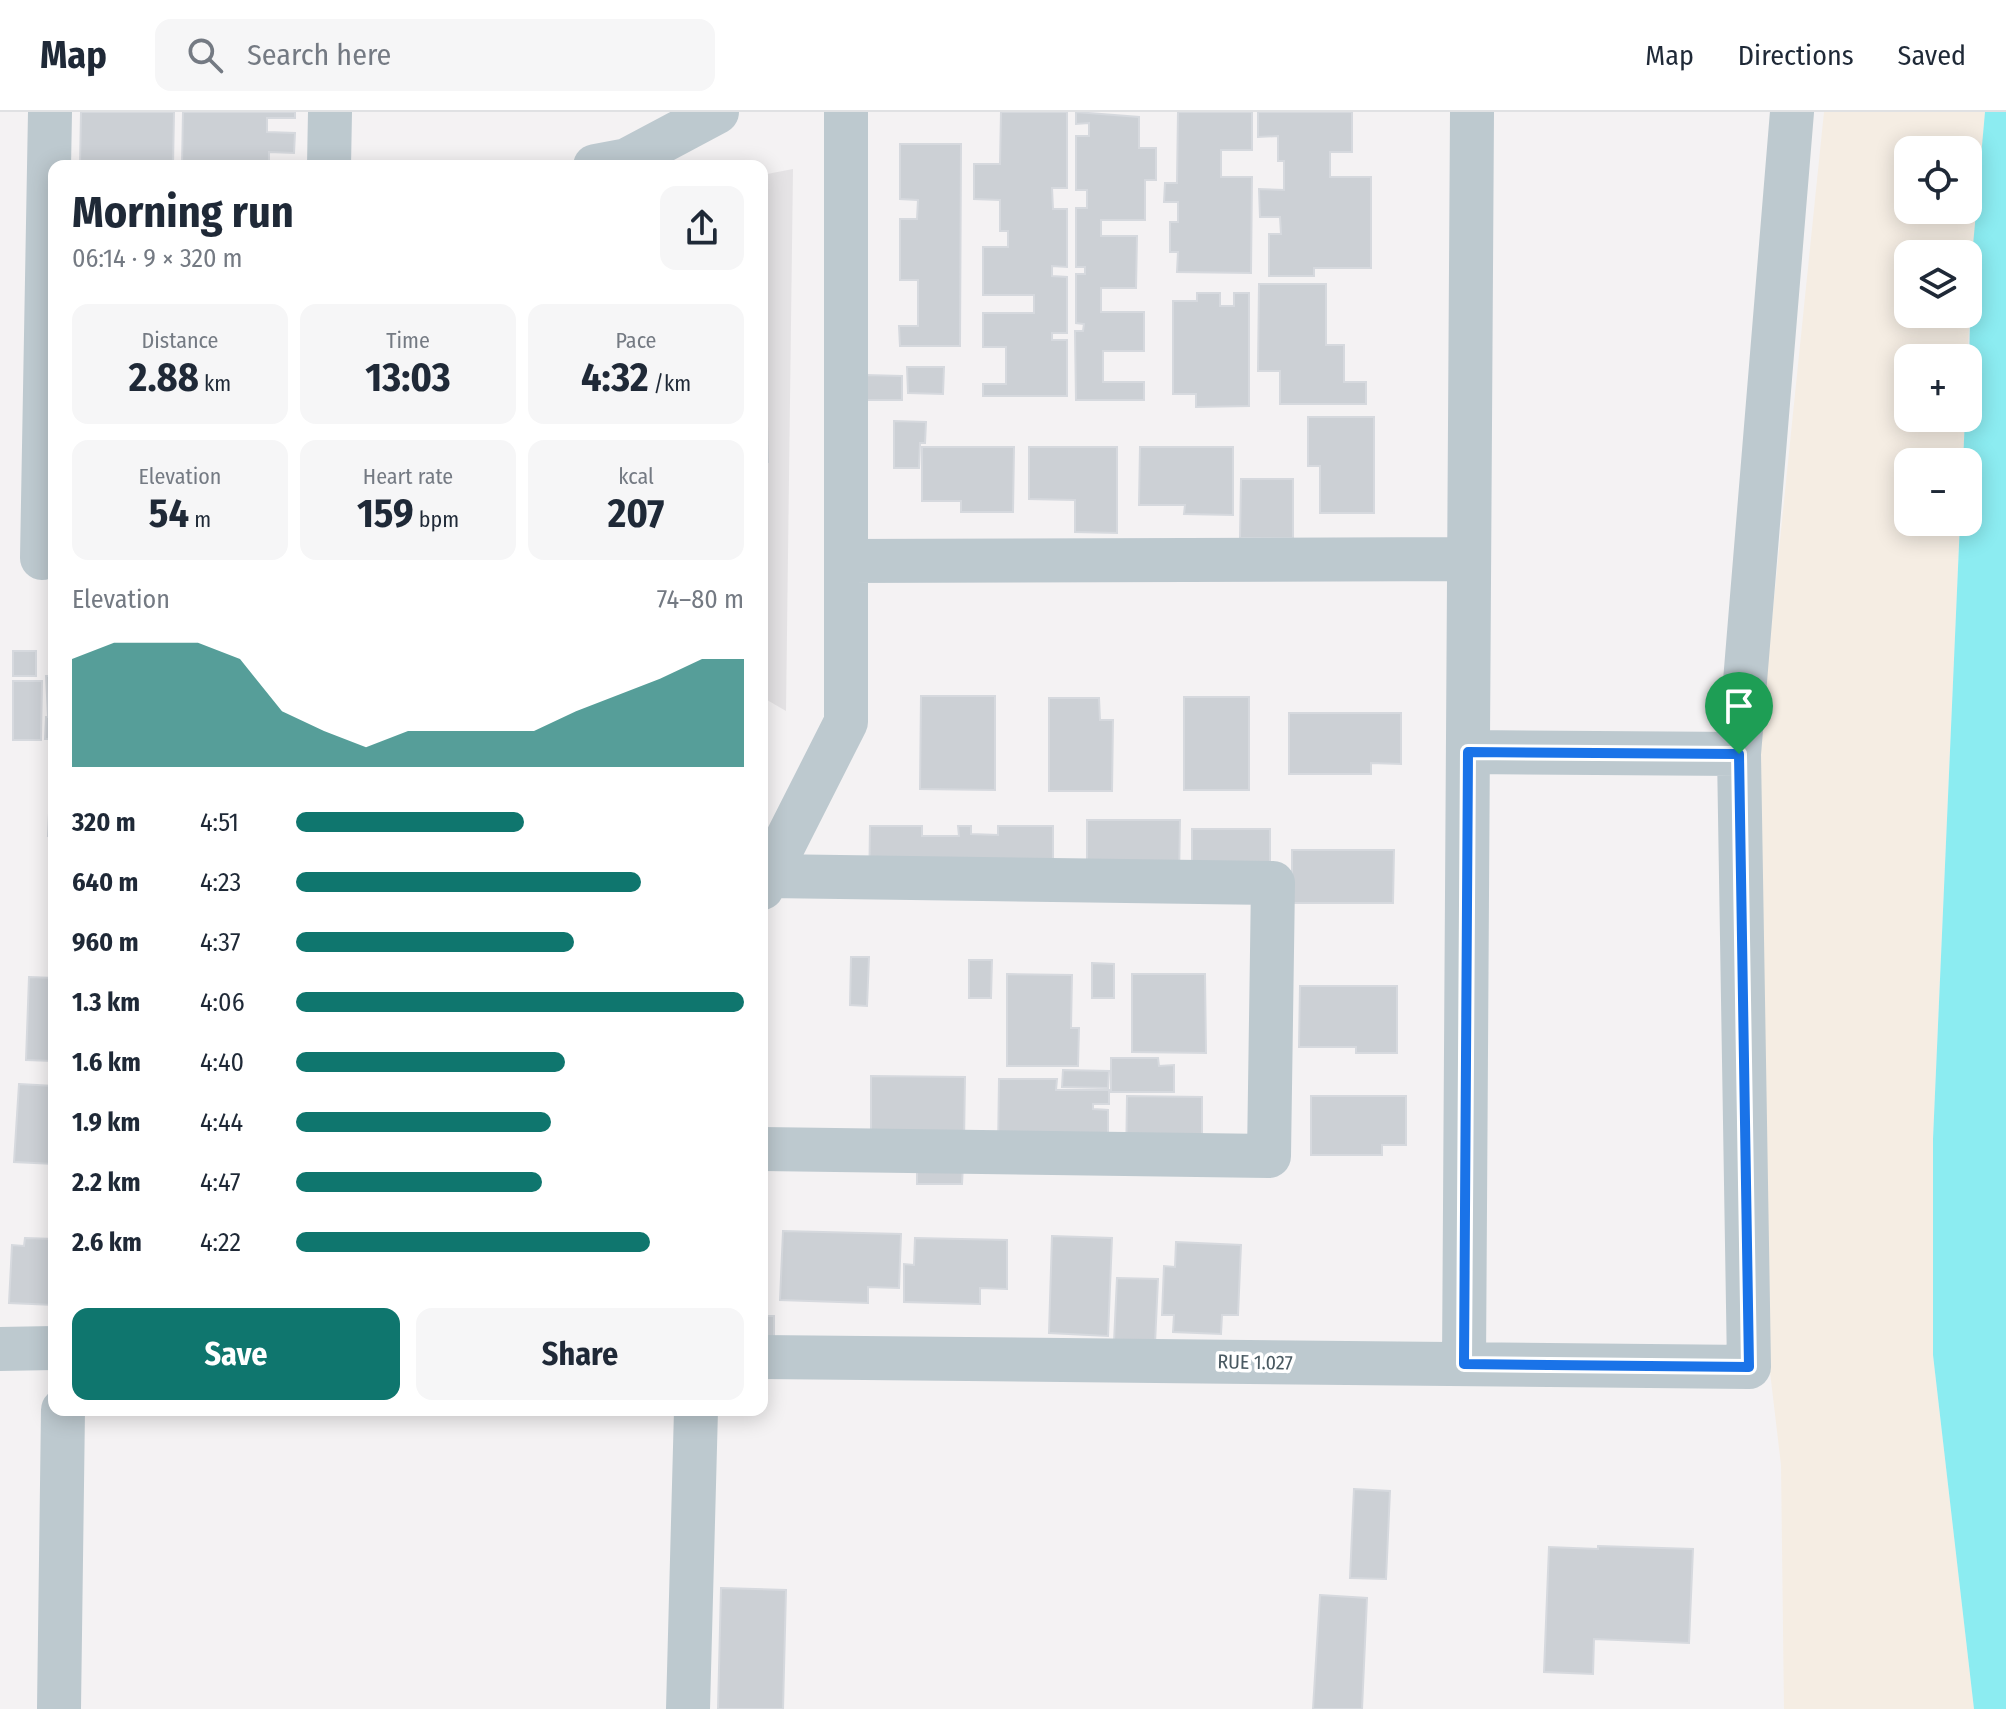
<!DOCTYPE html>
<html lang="en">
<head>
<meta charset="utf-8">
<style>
	:root { --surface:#fff; --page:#f6f6f7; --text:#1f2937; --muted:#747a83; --line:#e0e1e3; --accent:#0f766e }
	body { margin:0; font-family:"Fira Sans Condensed",sans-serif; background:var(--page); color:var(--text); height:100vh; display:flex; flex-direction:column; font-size:30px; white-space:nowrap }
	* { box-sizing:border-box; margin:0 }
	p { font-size:26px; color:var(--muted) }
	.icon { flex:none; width:44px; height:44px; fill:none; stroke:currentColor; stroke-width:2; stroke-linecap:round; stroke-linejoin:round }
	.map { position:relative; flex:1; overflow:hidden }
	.details { position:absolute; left:48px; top:48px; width:720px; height:1256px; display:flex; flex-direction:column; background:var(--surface); border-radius:16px; box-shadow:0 4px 20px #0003 }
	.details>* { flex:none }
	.fabs { position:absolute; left:1894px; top:24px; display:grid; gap:16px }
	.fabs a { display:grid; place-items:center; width:88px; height:88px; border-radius:16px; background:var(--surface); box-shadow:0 4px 20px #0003; font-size:40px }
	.pin { position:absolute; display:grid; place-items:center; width:68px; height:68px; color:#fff; margin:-82px -34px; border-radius:50% 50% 50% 0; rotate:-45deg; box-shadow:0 0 8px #0007 }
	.pin .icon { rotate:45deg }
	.round { display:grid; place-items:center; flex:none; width:84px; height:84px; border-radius:16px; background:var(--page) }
	.summary { display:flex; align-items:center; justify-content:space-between; height:136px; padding:0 24px }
	h1 { font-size:44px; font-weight:700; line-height:60px }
	.figures { display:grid; grid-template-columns:repeat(3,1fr); gap:12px; height:136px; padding:8px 24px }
	.figures div { display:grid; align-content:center; border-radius:16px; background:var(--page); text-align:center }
	.figures b { font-size:40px; font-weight:700 }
	.figures small { font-size:22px; font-weight:400 }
	.figures p { font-size:22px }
	.chart { height:224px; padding:16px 24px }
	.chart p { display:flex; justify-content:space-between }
	.chart svg { width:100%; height:144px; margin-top:8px; fill:var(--accent); opacity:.7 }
	.primary-button { display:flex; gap:16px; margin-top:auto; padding:16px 24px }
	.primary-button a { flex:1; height:92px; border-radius:16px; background:var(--accent); color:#fff; font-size:32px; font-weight:700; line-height:92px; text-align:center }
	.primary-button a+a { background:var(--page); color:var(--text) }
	ul { padding:0 24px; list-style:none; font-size:26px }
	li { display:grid; grid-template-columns:128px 96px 1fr; align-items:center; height:60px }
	li i { height:20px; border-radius:10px; background:var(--accent) }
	header { display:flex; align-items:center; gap:48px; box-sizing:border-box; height:112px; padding:0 40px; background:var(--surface); border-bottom:2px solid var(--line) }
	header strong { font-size:38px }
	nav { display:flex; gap:44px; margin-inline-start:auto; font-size:28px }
	.search { width:560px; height:72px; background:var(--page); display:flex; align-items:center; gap:20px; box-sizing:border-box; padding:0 28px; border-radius:16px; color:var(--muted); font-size:30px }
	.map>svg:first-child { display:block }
	.education { fill:#e5e3e5 }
	.sand { fill:#f5ede3; fill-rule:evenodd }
	.water { fill:#8cecf1 }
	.building { fill:#ccd0d5; stroke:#d6d9de; stroke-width:2 }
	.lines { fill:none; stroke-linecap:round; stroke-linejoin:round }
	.minor { stroke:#bdc9cf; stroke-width:44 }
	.route-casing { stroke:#fff; stroke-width:16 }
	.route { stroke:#1a73e8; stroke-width:10 }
	.labels { text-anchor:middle; stroke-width:7; stroke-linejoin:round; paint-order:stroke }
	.street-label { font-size:20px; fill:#495961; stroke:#fff }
</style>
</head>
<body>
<header>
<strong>Map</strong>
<div class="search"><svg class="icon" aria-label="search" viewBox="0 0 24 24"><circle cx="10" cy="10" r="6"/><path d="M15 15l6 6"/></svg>Search here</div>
<nav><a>Map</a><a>Directions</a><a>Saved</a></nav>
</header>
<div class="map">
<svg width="2006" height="1597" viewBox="0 0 2006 1597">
	<rect width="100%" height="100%" fill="#f4f2f3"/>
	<path class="education" d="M793,57L786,599L762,585V63Z"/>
	<path class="sand" d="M1824,0H1985L1967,246H1908V306H1965L1963,350H1908V410H1960L1933,1027V1243L1974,1597H1784L1781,1353L1768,1243L1758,642ZM1908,38H1968V98H1908ZM1908,142H1968V202H1908Z"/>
	<path class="water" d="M1985,0H2006V1597H1974L1933,1243V1027L1960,410H1968V350H1963L1965,306H1968L1971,156Z"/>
	<path class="building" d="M81,0H174L173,54H80Z
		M183,0H295V6H267V20L295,21L294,41L269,40V54H182Z
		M1001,0H1067V76H1052L1053,97H1067V155L1052,154V164L1067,165V221H1052V228H1067V284H983V272H1006V235H983V201H1034V183H983V135H1008V119H1000V88L974,87V52H1000Z
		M1076,0L1139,5V36H1156V68H1145V108H1101V124H1137L1136,176H1101V200H1144V239H1103V270H1144V288H1076L1075,219H1083L1084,212L1076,211V162H1085V155H1076V96H1087V78H1076V24H1089V11L1076,12Z
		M1178,0H1252V38H1221V65H1252L1251,161L1177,160L1178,140H1170V110H1178V90H1164L1165,71H1177Z
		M1258,0H1352V40H1330V65H1371V156H1314V164H1269V122H1281L1280,105H1260L1259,77L1284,78V49H1278V24L1258,25Z
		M900,32H961L960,234H900L899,214H918V168H900V107H917L918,88L900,87Z
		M762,125L768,350H762Z
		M1259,172H1326V233H1344V270H1366V292H1280V259H1258Z
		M1197,181H1220V194H1234V181H1249V294L1196,295V282H1173V189H1197Z
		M907,255H944L943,282L908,281Z
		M865,263L902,264V288H865Z
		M1308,305H1374V401H1320V354H1308Z
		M894,309L926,310L925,331H920L919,356H894Z
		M922,335H1014L1013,400H961V389H922Z
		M1029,335H1117V421L1075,420V388L1029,387Z
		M1140,335H1233V403L1184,402L1185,393H1139Z
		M1241,367H1293V426H1240Z
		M762,377L765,539H762Z
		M13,539H36V564H13Z
		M46,564H54V604H48Z
		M13,569H42L41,628H13Z
		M921,584H995V678L920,677Z
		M1184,585H1249V678H1184Z
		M1049,586H1099L1100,608H1113L1112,679H1049Z
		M1289,601H1401V652L1371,651V662H1289Z
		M46,605H54V627H45Z
		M52,634H54V724H48Z
		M1087,708H1180L1179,769L1087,779Z
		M870,714H922V724H959L958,714H971V722L998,723V714H1053V779L869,785Z
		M1192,717H1270V769H1192Z
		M1292,738H1394L1393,791H1292Z
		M851,845H869L867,894L850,893Z
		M969,848H992L991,886H969Z
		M1092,851L1114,852V886H1092Z
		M1007,862L1072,863L1071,916H1079L1078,954H1007Z
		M1132,862H1205L1206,941L1132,940Z
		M29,865L54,866V949L26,948Z
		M1300,874H1397V941H1356V935H1299Z
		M1111,946H1158L1159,954L1174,953V980H1111Z
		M1063,958L1109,959L1108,976L1062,975Z
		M871,964L965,965L964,1030L871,1037Z
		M999,967H1057L1056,978H1109V992H1093V997L1108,998V1027L998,1040Z
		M19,972L54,974V1052L14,1050Z
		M1127,984L1202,985V1055H1126Z
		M1311,984H1406V1033H1382V1043H1311Z
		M917,1047L963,1053L962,1072H917Z
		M783,1119L901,1122L899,1176L868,1175V1191L780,1188Z
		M1052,1124L1112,1126L1108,1224L1049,1221Z
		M25,1126L54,1127V1193L9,1191L12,1133L24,1134Z
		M915,1126L1007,1128V1177L980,1176V1192L904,1190V1152L914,1153Z
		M1176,1130L1241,1133L1238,1203H1222L1221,1222L1173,1220L1174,1203H1162L1164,1154L1175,1155Z
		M1117,1166L1158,1167L1155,1232L1114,1230Z
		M762,1204H774V1229H762Z
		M1354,1377L1390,1379L1386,1467L1350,1466Z
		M1598,1434L1693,1437L1689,1531L1594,1527L1593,1562L1544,1560L1549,1435L1598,1437Z
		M721,1476L786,1478L783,1597H718Z
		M1320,1483L1367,1486L1362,1597H1313Z"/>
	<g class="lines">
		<path class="minor" d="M329,54L330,0
			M595,54L627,48L717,0
			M42,446L50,0
			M847,449L1469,447
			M1468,640L1739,642
			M762,760L769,764L1273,771L1269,1044L762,1037
			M762,776L846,610V0
			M0,1237L54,1236
			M762,1245L1749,1255L1739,642L1792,0
			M1464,1252L1472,0
			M59,1597L63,1298
			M688,1597L696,1298"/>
	</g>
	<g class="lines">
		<defs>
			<path id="route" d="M1468,640L1739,642L1749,1255L1464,1252Z"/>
		</defs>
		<use href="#route" class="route-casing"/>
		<use href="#route" class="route"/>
	</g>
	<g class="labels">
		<g class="street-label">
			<text transform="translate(1255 1250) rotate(1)" y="7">RUE 1.027</text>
		</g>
	</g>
</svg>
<div class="fabs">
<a><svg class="icon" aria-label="locate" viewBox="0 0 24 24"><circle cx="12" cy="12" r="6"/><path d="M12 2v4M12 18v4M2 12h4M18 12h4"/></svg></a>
<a><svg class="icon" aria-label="layers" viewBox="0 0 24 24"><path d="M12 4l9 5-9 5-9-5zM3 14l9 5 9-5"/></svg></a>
<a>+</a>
<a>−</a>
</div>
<div class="pin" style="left:1739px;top:642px;background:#1e9e55"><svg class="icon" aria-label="arrive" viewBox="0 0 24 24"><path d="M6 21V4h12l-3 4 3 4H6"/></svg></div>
<section class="details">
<div class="summary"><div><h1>Morning run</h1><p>06:14 · 9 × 320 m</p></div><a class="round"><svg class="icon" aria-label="share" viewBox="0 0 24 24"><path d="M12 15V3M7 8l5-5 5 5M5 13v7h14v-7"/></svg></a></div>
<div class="figures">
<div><p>Distance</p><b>2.88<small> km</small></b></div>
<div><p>Time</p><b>13:03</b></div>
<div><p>Pace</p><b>4:32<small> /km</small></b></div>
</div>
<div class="figures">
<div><p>Elevation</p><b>54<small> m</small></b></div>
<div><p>Heart rate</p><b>159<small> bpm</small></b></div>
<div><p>kcal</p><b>207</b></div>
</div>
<div class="chart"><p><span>Elevation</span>74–80 m</p>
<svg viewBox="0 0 160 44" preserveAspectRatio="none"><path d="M0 44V11L10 6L20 6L30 6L40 11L50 27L60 33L70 38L80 33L90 33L100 33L110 33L120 27L130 22L140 17L150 11L160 11V44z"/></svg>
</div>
<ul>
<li><b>320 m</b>4:51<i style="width:51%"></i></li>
<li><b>640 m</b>4:23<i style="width:77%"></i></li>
<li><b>960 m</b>4:37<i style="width:62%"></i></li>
<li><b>1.3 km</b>4:06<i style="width:100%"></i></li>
<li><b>1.6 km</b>4:40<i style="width:60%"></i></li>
<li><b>1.9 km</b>4:44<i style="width:57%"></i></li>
<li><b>2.2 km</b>4:47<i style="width:55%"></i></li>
<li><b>2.6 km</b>4:22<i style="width:79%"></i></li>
</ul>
<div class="primary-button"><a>Save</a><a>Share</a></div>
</section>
</div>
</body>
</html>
